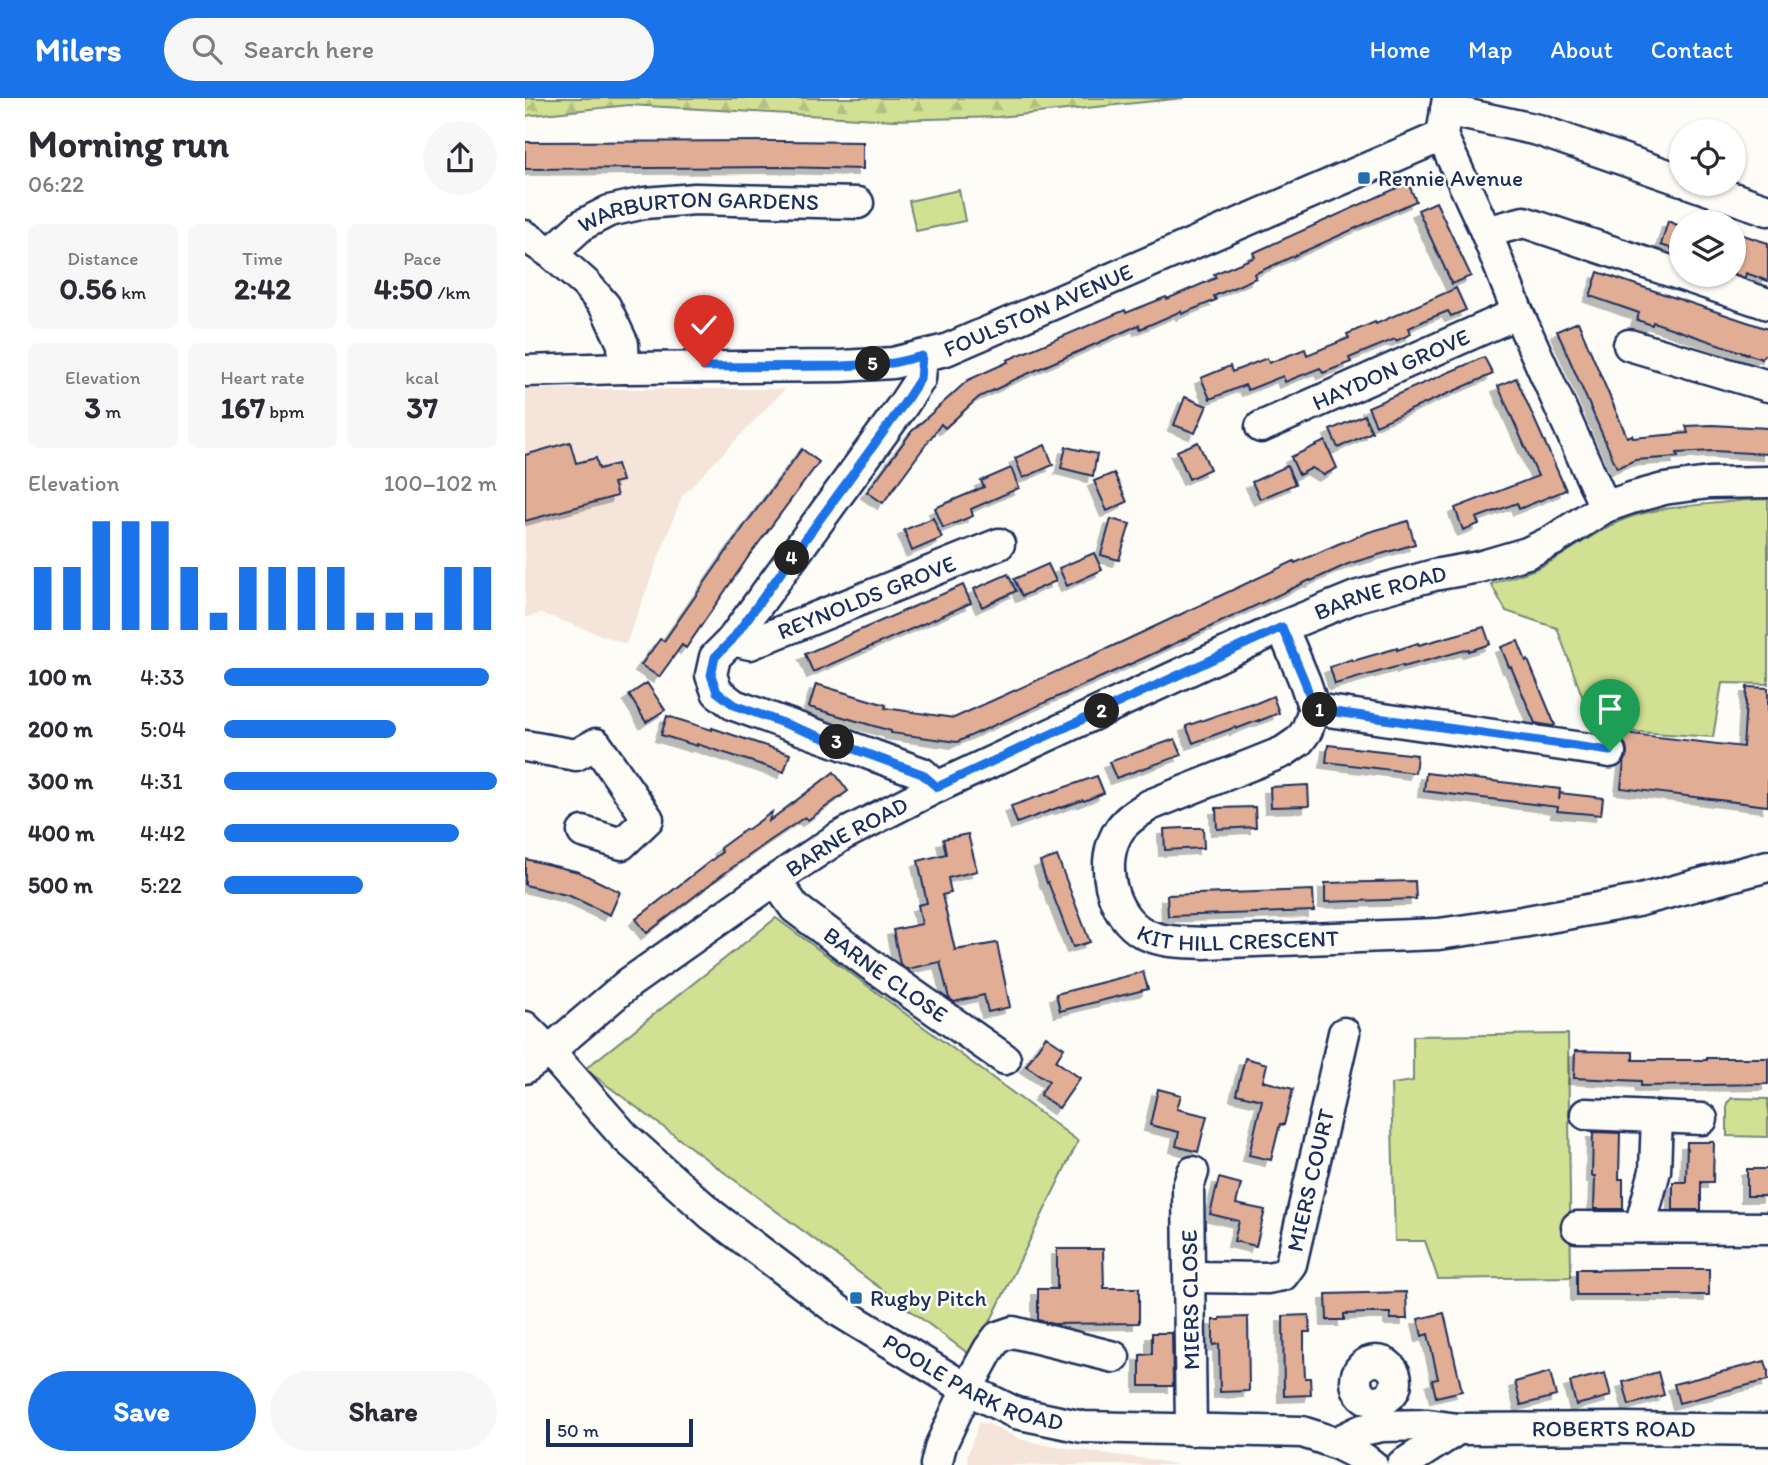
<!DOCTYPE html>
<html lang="en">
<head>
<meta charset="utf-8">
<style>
	:root { --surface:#fff; --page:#f7f7f7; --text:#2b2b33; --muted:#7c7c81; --accent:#1a73e8 }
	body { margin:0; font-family:Itim,sans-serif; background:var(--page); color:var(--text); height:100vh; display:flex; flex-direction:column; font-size:26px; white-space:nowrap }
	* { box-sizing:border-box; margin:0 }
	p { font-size:23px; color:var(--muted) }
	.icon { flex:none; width:38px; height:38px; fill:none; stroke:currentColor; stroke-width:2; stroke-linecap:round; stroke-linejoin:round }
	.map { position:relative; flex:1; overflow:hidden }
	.side { display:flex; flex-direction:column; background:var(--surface); width:525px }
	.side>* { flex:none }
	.fabs { position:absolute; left:1144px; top:21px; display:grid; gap:14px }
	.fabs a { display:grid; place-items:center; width:77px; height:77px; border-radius:50%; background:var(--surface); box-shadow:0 2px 5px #0004; font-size:35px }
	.scale { position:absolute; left:21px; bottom:18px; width:147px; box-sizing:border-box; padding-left:7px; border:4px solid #1b2f5e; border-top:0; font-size:19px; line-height:24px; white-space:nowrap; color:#1b2f5e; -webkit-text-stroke:5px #fdfcf7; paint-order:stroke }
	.pin { position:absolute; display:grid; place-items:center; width:60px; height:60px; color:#fff; margin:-72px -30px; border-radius:50% 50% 50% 0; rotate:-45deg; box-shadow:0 0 7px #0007 }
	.pin .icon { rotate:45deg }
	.km { position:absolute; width:35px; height:35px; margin:-18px; border-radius:50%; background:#222; color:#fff; font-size:19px; line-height:35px; text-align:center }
	.round { display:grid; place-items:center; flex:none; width:74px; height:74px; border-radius:37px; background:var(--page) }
	.overview { display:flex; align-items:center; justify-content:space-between; height:119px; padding:0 28px }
	h1 { font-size:38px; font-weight:700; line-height:52px }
	.metrics { display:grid; grid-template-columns:repeat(3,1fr); gap:10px; height:119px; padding:7px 28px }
	.metrics div { display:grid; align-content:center; border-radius:10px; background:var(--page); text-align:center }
	.metrics b { font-size:30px; font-weight:700 }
	.metrics small { font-size:19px; font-weight:400 }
	.metrics p { font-size:19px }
	.chart { height:196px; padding:14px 28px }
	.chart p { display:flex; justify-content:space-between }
	.chart svg { width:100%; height:126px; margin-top:7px; stroke:var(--accent); stroke-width:6 }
	.primary-button { display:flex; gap:14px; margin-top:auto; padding:14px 28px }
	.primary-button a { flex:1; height:80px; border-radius:42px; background:var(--accent); color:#fff; font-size:28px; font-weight:700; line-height:80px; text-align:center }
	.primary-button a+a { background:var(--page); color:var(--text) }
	ul { padding:0 28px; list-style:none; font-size:23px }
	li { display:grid; grid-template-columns:112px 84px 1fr; align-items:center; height:52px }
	li i { height:18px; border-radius:9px; background:var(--accent) }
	header { display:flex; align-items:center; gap:42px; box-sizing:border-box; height:98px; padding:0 35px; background:var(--accent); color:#fff }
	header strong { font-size:33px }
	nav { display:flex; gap:38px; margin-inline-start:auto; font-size:24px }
	.search { width:490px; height:63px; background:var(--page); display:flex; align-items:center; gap:18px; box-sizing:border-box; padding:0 24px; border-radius:38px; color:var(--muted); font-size:26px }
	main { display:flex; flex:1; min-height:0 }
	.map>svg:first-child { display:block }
	.built { fill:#f5e4d9 }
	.forest { fill:url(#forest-firs); stroke:#768878; stroke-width:2 }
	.park { fill:#d2e093; stroke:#768878; stroke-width:2 }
	.building { fill:#e1ad94; stroke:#1b2f5e; stroke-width:2; filter:url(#shadow) }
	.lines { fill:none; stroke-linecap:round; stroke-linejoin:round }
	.minor-casing { stroke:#1b2f5e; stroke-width:35 }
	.minor { stroke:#fdfcf7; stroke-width:30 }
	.route-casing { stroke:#fff; stroke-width:14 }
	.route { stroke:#1a73e8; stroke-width:9 }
	.poi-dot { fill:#1f6fb2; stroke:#fdfcf7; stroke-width:2.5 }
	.labels { text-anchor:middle; stroke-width:5; stroke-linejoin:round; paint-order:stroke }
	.poi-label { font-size:23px; fill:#1b2f5e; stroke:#fdfcf7; text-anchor:start }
	.street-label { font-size:23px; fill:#1b2f5e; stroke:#fdfcf7 }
</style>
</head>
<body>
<header>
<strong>Milers</strong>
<div class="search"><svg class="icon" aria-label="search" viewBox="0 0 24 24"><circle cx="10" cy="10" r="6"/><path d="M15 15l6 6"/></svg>Search here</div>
<nav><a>Home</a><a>Map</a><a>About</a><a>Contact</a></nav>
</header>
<main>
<section class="side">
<div class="overview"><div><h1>Morning run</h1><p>06:22</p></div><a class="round"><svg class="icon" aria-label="share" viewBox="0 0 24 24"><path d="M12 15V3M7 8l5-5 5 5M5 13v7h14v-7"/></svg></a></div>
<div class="metrics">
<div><p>Distance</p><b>0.56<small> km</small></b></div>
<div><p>Time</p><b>2:42</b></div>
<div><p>Pace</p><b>4:50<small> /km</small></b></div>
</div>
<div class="metrics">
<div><p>Elevation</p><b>3<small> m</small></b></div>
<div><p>Heart rate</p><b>167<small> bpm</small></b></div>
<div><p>kcal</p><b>37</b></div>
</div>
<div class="chart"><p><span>Elevation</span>100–102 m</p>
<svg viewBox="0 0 160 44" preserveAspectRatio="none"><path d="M5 44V22M15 44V22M25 44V6M35 44V6M45 44V6M55 44V22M65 44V38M75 44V22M85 44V22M95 44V22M105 44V22M115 44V38M125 44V38M135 44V38M145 44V22M155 44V22"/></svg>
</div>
<ul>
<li><b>100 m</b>4:33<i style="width:97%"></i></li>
<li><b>200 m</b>5:04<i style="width:63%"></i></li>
<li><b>300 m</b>4:31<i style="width:100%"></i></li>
<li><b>400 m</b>4:42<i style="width:86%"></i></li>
<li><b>500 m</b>5:22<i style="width:51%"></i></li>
</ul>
<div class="primary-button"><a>Save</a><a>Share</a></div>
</section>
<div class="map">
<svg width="1243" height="1367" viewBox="0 0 1243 1367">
	<defs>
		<pattern id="forest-firs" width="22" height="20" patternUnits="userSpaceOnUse" patternTransform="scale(1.75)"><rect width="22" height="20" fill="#d2e093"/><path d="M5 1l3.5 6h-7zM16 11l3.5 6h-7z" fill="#b4c081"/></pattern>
		<filter id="shadow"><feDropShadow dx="-6" dy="6" stdDeviation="0" flood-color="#0004"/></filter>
	</defs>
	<rect width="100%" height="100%" fill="#fdfcf7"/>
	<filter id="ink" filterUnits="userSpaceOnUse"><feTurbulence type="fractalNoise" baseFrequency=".0143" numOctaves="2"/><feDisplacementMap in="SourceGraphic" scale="14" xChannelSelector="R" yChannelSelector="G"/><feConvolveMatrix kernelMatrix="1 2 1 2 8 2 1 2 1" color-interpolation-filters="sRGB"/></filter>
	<g filter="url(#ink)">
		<path class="built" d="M0,291H260L157,398L101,546L16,515L0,520Z
			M454,1324L468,1328L495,1341L520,1347L635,1363L651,1367H443L442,1359Z"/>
		<path class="forest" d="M0,0H659L473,19L369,22L104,7L0,18Z"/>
		<path class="park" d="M434,92L440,123L391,133L384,103Z
			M1243,401V586L1197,585L1188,639L1098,633L1094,646L1073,641L1032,530L981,513L966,486C984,479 1004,475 1021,466C1047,453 1069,434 1095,423C1126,410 1162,408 1195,405C1211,403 1227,401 1243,401Z
			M251,820L553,1043L448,1259L60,971Z
			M1043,936L1046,1179L913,1181L900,1143H870L866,986L888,983V938Z
			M1207,1000L1243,1001V1039L1202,1038V1005Z"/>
		<path class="building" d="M255,43L338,44V71L255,69L0,71V44Z
			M883,85L891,103L729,176L731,180L689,198L691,202L657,216L656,213L615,231L614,227L484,284V285L454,299L420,330L416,326L358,405L342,394L387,333L443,282L483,264L482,262L600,212L601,215L641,199L642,201L691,180L689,176L730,159L728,155Z
			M911,104L946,178L927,186L893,112Z
			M1143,123L1157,129V154L1136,147Z
			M1215,136L1243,145V183L1221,175L1220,180L1209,176V151Z
			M1073,174L1243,231V258L1239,257L1237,261L1128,224L1127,227L1112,222L1114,215L1065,198Z
			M931,190L941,212L926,218L923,213L903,221L884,230L886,236L871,243L870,241L824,260L826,264L798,275L795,270L760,284L758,278L723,292L720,287L685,301L676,280L705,268L707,274L742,260L744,265L780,251L782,257L824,240L822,236L850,224L851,226Z
			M1053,224L1102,339L1107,337L1108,340L1163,335L1161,328L1187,327L1243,330V356L1188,353L1152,355L1153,359L1110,362L1092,370L1032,233Z
			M959,259L968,276L851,327L843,309Z
			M991,280L1041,392L994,411L992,405L951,420L954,426L938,432L930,410L1013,378L973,288Z
			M660,299L682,308L670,335L649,327Z
			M839,317L847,334L813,350L805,332Z
			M800,343L812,370L799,377L787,370L774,377L766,359Z
			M45,344L51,365L71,360L74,371L92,366L97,383L88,385L92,398L0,423V357Z
			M673,344L685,371L664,381L652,353Z
			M520,347L528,367L498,380L490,360Z
			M541,349L572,356L568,378L536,370Z
			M277,351L294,364L224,458L161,550L157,547L134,579L116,567L135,541L139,543L220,427Z
			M762,368L770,386L735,401L727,384Z
			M486,370L494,390L446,411L448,418L418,430L410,410L459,389L456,383Z
			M589,375L602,404L582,413L569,383Z
			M408,420L417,440L387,453L379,432Z
			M586,421L605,426L594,462L576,457Z
			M883,423L890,446L823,466L786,483L785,482L621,559L432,644L366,635V633L284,609L291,586L361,607L360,610L429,620L601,542L769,463L770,465L813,446L844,434Z
			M569,455L577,472L542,488L534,470Z
			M523,466L531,483L497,498L489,481Z
			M483,476L491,493L457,509L449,491Z
			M438,487L446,505L288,574L280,556Z
			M959,529L965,546L944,553V551L878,569V567L810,586L805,569L827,561L828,563L872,550V552L893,545L894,547Z
			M993,543L1001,563L1003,562L1030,627L1027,628L1010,625L986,569H984L976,549Z
			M122,585L140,612L121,624L104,597Z
			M1222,589L1243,590V708L1096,690L1099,664L1102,656L1101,648L1098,643L1099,635L1218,649Z
			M748,598L754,615L734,623V622L711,631V629L668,645L661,628L727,605V607Z
			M142,618L187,632V630L265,656L259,674L172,646V648L136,637Z
			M650,641L657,657L591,680L584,664Z
			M803,647L892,657L890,675L801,664Z
			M309,674L323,693L283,722L280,719L243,744L197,777L122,835L111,821L197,754L195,750L221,731L222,732L247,714L244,723Z
			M901,675L1035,691L1034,702L1035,695L1078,700L1076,717L1032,713L1033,709L899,693Z
			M572,678L579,695L559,703L558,702L536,710L535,709L492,725L486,708Z
			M783,687L784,708L746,709L745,689Z
			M730,709L731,729L692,731L691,710Z
			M659,730H678L679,750L640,752L639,731Z
			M443,736L452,773L423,780L426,795L417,797L430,852L472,845L485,909L463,914L459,897L429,904L424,900L415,864L382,871L375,866L368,832L397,826L393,807L402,805L393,763L421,756L418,741Z
			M532,758L565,844L548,849L523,784L522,785L515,764Z
			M0,761L54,774L95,794L85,817L45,798L0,787Z
			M890,783L891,801L800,804V785Z
			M788,792L789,813L643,818L642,797Z
			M618,874L623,891L535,913L531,896Z
			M521,938L539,950L531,963L555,980L534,1010L515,997L524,983L501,968Z
			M1050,953L1108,954V962H1182V960H1243V986L1116,988V983L1049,980Z
			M720,960L742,966L738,983L768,991L759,1027L755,1026L746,1062L724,1057L737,1002L711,996Z
			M633,991L656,997L652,1011L682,1018L673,1054L651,1048L654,1034L625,1027Z
			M1068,1034L1095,1035L1094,1081H1098V1111H1069L1070,1078H1067Z
			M1162,1044H1189L1188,1084H1176V1112H1148V1084H1161Z
			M1222,1071H1243V1098H1222Z
			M694,1080L716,1086L711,1106L740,1112L731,1148L709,1143L714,1123L685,1116Z
			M532,1151H578L579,1190H614V1225L528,1226L513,1222V1191H532Z
			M1052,1171H1068L1067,1172L1124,1171H1184V1197H1052Z
			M881,1194L882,1221H865V1215H842L819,1216V1222H802L801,1196Z
			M919,1215L937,1293L911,1299L907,1282L913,1281L903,1236L897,1238L893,1221Z
			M784,1217L785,1234H779V1257L780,1280H785L786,1297L759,1298L758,1218Z
			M723,1219L724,1293L695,1294L694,1246L688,1247V1222H695V1220Z
			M627,1235H647L648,1288H615V1257L627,1256Z
			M1240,1263L1243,1273V1282L1154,1305L1149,1286Z
			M1025,1274L1031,1298L996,1307L990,1284Z
			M1133,1274L1139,1297L1104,1307L1098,1284Z
			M1080,1275L1086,1298L1051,1307L1045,1284Z"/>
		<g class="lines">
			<defs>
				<g id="minor">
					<path d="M923,0L917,38L961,134L993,215L1080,409"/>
					<path d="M921,12L1013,32L1157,82"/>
					<path d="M1167,86L1243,112"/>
					<path d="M961,134L999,124L1243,206"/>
					<path d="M0,138L26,155L61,186L80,208L98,246L99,270"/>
					<path id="s1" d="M26,155L57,127L84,113L120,105L170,101L333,105"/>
					<path d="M1104,247L1243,288"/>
					<path d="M397,258L395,281L378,307L207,542L190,559L186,577L192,594L209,607L397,675L412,689"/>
					<path id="s2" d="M0,273L99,270L317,268L368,265L421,252L917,38"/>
					<path id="s3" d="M736,329L993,215"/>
					<path id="s4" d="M757,529L780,584L789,611L782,632L774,643L758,654L625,707C614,714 603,720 595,731C573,762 585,818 620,836C639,845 659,844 679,845L914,836L997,824L1112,803L1243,768"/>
					<path id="s5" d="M207,542L225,546L474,446"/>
					<path d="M789,611L1085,654"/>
					<path d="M0,648L51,657L71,646L123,721L97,746L58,734"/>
					<path id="s6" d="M250,782L270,810L346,867L480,961"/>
					<path id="s7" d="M0,929L24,953L100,1039L187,1117L314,1213L442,1291L491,1315L558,1329L777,1334C803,1342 825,1349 847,1367"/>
					<path id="s8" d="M0,970L24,953L104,885L250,782L316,738L412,689L757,529L833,498L909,477L954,469L1002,455L1027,443L1080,409L1106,400L1139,391L1184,385L1243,384"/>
					<path d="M1061,1016L1177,1021"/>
					<path d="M1052,1129L1243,1130"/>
					<path d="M1115,1129L1130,1073L1132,1019"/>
					<path id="s9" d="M666,1179L742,1180L758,1177L766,1166L819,935"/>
					<circle cx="851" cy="1283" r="20"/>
					<path d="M666,1332L663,1089L668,1074"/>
					<path id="s10" d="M812,1344L837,1332L857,1328L903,1327L933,1331L1099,1330L1243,1332"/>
					<path d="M411,1367L416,1347L442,1291L464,1251L473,1239L488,1234L589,1259"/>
					<path d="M877,1367L933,1331"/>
				</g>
			</defs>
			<use href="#minor" class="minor-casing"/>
			<use href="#minor" class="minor"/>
		</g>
	</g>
	<g class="lines" filter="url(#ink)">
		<defs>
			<path id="route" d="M179,269L317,268L368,265L397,258L395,281L378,307L207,542L190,559L186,577L192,594L209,607L397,676L412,689L757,529L780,584L789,611L1085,653"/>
		</defs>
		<use href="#route" class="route-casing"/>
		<use href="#route" class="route"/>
	</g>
	<g class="poi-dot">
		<rect x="832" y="73" width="14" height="14" rx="3.5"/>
		<rect x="324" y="1193" width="14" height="14" rx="3.5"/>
	</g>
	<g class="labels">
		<g class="poi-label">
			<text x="853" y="88">Rennie Avenue</text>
			<text x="345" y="1208">Rugby Pitch</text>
		</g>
		<g class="street-label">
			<text dy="8" stroke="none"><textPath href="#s1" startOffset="161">WARBURTON GARDENS</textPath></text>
			<text dy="8" stroke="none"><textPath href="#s2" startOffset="523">FOULSTON AVENUE</textPath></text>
			<text dy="8" stroke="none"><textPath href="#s3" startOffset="142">HAYDON GROVE</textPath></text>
			<text dy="8" stroke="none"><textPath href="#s8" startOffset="985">BARNE ROAD</textPath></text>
			<text dy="8" stroke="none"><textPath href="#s5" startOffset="144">REYNOLDS GROVE</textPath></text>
			<text dy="8" stroke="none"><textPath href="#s8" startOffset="397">BARNE ROAD</textPath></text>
			<text dy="8" stroke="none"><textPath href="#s4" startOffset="539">KIT HILL CRESCENT</textPath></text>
			<text dy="8" stroke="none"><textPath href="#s6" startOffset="147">BARNE CLOSE</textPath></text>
			<text dy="8" stroke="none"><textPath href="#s9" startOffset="192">MIERS COURT</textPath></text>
			<text transform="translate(665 1202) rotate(-91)" y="8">MIERS CLOSE</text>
			<text dy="8" stroke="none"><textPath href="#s7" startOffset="578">POOLE PARK ROAD</textPath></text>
			<text dy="8" stroke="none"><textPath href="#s10" startOffset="280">ROBERTS ROAD</textPath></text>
		</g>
	</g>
</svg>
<div class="fabs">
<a><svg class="icon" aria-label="locate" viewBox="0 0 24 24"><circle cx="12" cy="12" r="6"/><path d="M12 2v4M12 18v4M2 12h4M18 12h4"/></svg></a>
<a><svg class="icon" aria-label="layers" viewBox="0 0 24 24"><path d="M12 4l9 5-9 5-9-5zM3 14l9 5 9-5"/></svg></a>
</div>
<div class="scale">50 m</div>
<div class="pin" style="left:1085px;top:653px;background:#1e9e55"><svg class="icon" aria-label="arrive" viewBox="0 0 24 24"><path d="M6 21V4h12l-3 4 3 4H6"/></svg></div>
<div class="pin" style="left:179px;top:269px;background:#d93025"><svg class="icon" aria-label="check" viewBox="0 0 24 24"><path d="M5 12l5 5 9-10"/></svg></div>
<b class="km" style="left:795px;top:612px">1</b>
<b class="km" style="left:577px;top:613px">2</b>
<b class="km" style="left:312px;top:644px">3</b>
<b class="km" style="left:267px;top:460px">4</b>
<b class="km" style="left:348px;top:266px">5</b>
</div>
</main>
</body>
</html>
